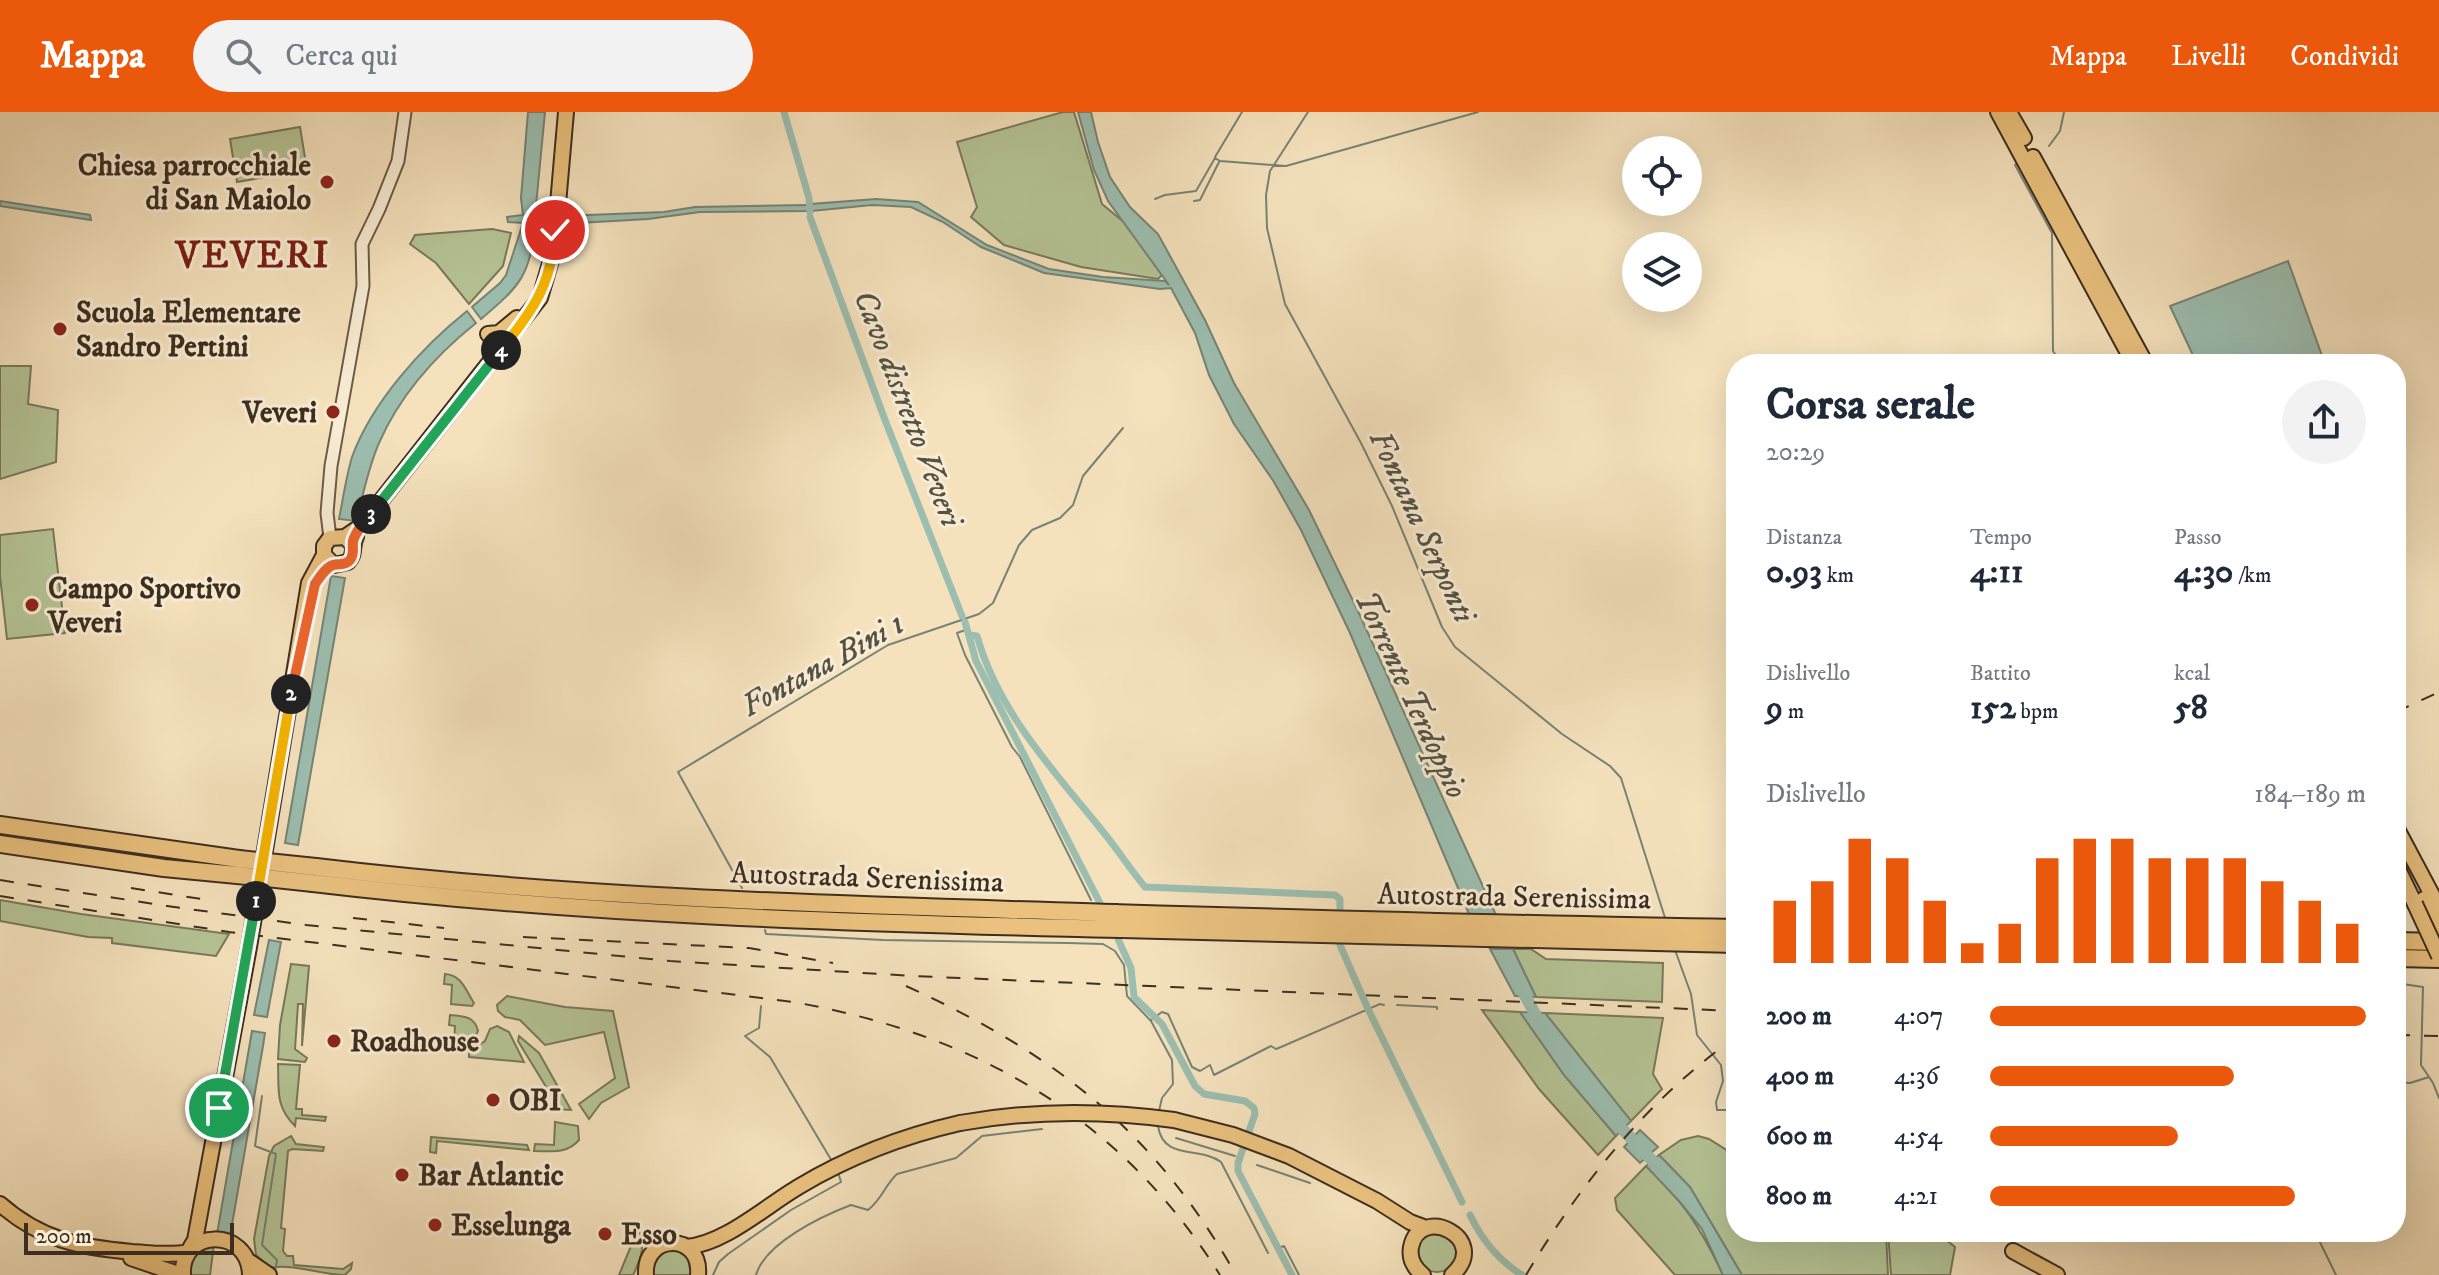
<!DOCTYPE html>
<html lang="it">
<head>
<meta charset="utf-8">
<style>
	:root { --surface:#fff; --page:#f2f2f3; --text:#1f2937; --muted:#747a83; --accent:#ea580c }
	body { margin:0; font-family:"IM FELL DW Pica",serif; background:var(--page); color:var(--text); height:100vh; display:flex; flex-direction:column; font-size:30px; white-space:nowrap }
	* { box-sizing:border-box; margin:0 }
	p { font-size:26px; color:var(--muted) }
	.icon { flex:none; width:44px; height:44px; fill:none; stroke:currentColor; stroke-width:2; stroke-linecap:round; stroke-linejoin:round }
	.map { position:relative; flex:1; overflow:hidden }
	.details { position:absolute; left:1726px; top:242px; width:680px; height:888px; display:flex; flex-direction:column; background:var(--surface); border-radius:32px; box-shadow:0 8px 32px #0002 }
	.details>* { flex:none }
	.buttons { position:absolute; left:1622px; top:24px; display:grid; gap:16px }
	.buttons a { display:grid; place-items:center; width:80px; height:80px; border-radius:50%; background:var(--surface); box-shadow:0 8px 32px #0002; font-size:40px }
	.scale { position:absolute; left:24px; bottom:20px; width:210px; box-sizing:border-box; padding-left:8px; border:4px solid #3d2e20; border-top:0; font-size:22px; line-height:28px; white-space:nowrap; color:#3d2e20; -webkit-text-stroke:6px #f8ecd4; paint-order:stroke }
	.pin { position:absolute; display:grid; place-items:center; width:68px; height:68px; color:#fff; margin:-34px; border:4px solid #fff; border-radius:50%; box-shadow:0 2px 8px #0007 }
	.km { position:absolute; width:40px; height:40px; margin:-20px; border-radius:50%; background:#222; color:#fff; font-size:22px; line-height:40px; text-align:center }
	.round { display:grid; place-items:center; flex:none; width:84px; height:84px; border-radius:42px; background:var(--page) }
	.head { display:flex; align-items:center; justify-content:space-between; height:136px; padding:0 40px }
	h1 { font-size:44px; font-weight:700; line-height:60px }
	.stats { display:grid; grid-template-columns:repeat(3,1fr); gap:12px; height:136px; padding:8px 40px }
	.stats div { display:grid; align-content:center }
	.stats b { font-size:34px; font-weight:700 }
	.stats small { font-size:22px; font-weight:400 }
	.stats p { font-size:22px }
	.chart { height:224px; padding:16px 40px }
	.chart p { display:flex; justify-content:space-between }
	.chart svg { width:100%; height:144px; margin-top:8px; stroke:var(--accent); stroke-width:6 }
	ul { padding:0 40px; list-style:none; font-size:26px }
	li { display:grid; grid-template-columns:128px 96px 1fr; align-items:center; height:60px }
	li i { height:20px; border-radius:10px; background:var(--accent) }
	header { display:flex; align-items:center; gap:48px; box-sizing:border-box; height:112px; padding:0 40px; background:var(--accent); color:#fff }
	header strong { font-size:38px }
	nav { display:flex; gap:44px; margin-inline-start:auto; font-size:28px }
	.search { width:560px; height:72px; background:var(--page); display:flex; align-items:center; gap:20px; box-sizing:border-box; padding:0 28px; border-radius:44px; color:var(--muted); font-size:30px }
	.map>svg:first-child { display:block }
	.green { fill:#b5c496; stroke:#79795b; stroke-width:2 }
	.water { fill:#9cbeb0; stroke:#768476; stroke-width:2 }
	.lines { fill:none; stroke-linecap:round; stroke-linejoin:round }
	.stream { stroke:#768476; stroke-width:2 }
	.canal { stroke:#9cbeb0; stroke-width:7 }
	.river { stroke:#9cbeb0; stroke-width:12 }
	.tertiary-casing { stroke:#6b5b47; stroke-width:15 }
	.primary-casing { stroke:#3d2e20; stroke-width:18 }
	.trunk-casing { stroke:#3d2e20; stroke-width:18 }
	.motorway-casing { stroke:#3d2e20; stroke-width:20 }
	.tertiary { stroke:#f8ecd4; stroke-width:11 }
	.primary { stroke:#eac17e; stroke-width:14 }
	.trunk { stroke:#eac17e; stroke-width:14 }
	.motorway { stroke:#eac17e; stroke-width:16 }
	.rail { stroke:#3d2e20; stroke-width:2; stroke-dasharray:14 14; stroke-linecap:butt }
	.primary-bridge-casing { stroke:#3d2e20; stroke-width:18; stroke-linecap:butt }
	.trunk-bridge-casing { stroke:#3d2e20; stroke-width:18; stroke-linecap:butt }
	.motorway-bridge-casing { stroke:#3d2e20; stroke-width:20; stroke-linecap:butt }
	.primary-bridge { stroke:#eac17e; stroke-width:14 }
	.trunk-bridge { stroke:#eac17e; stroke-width:14 }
	.motorway-bridge { stroke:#eac17e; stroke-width:16 }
	.split-1-casing { stroke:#fff; stroke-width:16 }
	.split-2-casing { stroke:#fff; stroke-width:16 }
	.split-3-casing { stroke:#fff; stroke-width:16 }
	.split-4-casing { stroke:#fff; stroke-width:16 }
	.split-5-casing { stroke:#fff; stroke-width:16 }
	.split-1 { stroke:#22a559; stroke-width:10 }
	.split-2 { stroke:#f5b400; stroke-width:10 }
	.split-3 { stroke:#f0652b; stroke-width:10 }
	.split-4 { stroke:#22a559; stroke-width:10 }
	.split-5 { stroke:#f5b400; stroke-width:10 }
	.poi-dot { fill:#8f2418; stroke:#f8ecd4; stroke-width:3 }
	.labels { text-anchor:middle; stroke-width:6; stroke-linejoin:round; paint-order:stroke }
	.poi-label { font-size:30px; font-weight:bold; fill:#3d2e20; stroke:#f8ecd4; text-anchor:start }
	.street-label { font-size:30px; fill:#3d2e20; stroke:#f8ecd4 }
	.water-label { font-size:32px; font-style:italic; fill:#555244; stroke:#f8ecd4 }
	.district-label { font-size:38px; font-weight:bold; letter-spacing:2px; fill:#7a1f14; stroke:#f8ecd4 }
</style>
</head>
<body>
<header>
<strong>Mappa</strong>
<div class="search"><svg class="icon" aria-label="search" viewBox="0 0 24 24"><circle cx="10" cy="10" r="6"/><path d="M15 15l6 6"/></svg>Cerca qui</div>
<nav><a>Mappa</a><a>Livelli</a><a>Condividi</a></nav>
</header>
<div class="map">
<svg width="2439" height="1163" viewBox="0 0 2439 1163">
	<rect width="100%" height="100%" fill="#f5e2bd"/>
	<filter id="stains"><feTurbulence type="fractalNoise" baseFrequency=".0025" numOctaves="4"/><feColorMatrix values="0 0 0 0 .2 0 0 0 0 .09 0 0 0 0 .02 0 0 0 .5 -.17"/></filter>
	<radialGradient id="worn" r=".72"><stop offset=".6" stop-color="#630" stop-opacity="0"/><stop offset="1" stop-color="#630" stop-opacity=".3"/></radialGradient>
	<path class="green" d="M1063,0H1074L1102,92L1125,111L1162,163L1158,167L1081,155L1004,133L971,105L977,95L957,30Z
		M300,15L307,58L237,70L230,27Z
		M492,117L511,121L503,154L469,192L436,151L410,132L415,123Z
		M0,254H31L28,292L58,298L56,350L0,367Z
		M53,417L65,521L7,527L0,464V423Z
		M0,788L81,802L229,822L216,844L112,831V826L88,825L0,809Z
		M1513,837H1531L1546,847L1663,851L1662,890L1536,885Z
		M291,852L309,854L302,934L303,892H298L295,937L307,946L305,950L278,947L280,913Z
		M445,862C462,863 466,879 474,891L472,894L451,892L452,873L444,872Z
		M507,884L565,895L613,899L629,975L601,991L589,1007L579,992L615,966L604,920L545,933L520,908L505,905L498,899L497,893Z
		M1482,898L1520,900L1564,963L1616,1024L1598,1043L1539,977Z
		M1545,901L1663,906L1653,962L1662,977L1631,1009Z
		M450,903C463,904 475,904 478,919L474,928L467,931L454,930L455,914L449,913Z
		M497,914L509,920L524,950L469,945V939L485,929L490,917Z
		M519,924L539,941L571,998L556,997V991L518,929Z
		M278,952L300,953L296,997H302V1003L326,1005L325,1009L296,1006L295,1014C275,994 279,978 278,952Z
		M555,1010L578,1014L579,1028C567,1042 552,1039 534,1039L535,1032L554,1033Z
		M291,1024L296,1032L324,1035L323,1039L292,1037L288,1039L281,1116L285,1117L283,1139L287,1144H293L294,1153L343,1157L352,1151L351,1157L345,1163C320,1163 293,1151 270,1156L256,1143L254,1127L269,1044L274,1034Z
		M1698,1024L1709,1027L1736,1044V1120H1886L1888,1163H1742L1690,1075L1659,1043L1681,1028Z
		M431,1025L527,1033L529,1038L437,1029L436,1041L430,1040Z
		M1646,1054C1684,1090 1701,1116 1723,1163H1675L1617,1098L1615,1086Z
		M633,1113H637C646,1132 642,1145 633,1163H619L631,1134L630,1118Z
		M1417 1140a20 20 0 1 1 40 0a20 20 0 1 1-40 0Z
		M1888,1120C1911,1120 1937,1117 1955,1135L1950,1163H1891Z
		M214,1132L210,1163H191C188,1143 197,1139 214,1132Z
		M671,1138L678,1139L688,1146L691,1163H653L654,1149L664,1140Z"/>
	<path class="water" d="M528,0H545L535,104H551V111H535C530,164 521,173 481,207L472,195L500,171L506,163L523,111L508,110L507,105L523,103L521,86Z
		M1078,0H1091L1098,30L1110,65L1130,95L1158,122L1205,208L1234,271L1309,398L1357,497L1496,803L1469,802L1350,521L1301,418L1274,370L1234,312L1209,263L1195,221L1171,176L1160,177L1044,161L981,135L943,110L911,95L872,93L812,99L811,92L876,87L918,90L987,133L1049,157L1103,165L1165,169L1169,173L1108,89L1094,58Z
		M0,89L90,103L91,108L0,94Z
		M808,93V99L700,100L648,107L562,112L563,104L664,100L695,95Z
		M2288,149L2325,252H2197L2170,194Z
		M467,199L476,211C436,243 400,283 379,331C368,356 363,384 356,409L339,407C343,387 346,365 352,345C372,290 422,235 467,199Z
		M331,464L345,466L298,733L285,731Z
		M269,828L281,830L267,905L254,903Z
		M1490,837H1513L1536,885L1515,884Z
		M1520,900L1545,901L1631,1009L1616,1024L1564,963Z
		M252,919L265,921L263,934L230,1124L217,1122Z
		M1640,1018L1658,1035L1640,1051L1624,1035Z
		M1659,1043L1690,1075L1742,1163H1723L1702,1117L1679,1089L1646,1054Z"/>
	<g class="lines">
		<path class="stream" d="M1308,0L1270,59L1266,83L1267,116L1285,192L1361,331L1392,394L1442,515L1455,535L1562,622L1610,654L1621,666L1666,809
			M2049,34L2060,19L2064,0
			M1215,45L1242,0
			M2017,52L2015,53L2052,121L2053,239L2062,252
			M1155,87L1165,83L1196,79L1215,46L1220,49L1286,54L1478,0
			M1194,89L1200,88L1219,50
			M968,517L957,521L965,543L1012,635L1020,645L1091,788
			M742,776L678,660L888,533L979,502L993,491L1019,433L1032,418L1060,406L1073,393L1083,364L1123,316
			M765,818L766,822L883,828L1068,831L1103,832L1115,839L1124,853L1127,884L1151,909L1172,948L1173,972L1162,986L1159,999
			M1675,838L1691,882L1697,923L1721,953L1723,969L1716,990L1717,998H1736
			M2396,871L2423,875L2421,953L2433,971L2439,986
			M1397,893L1437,895V897
			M761,894L759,916L745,924L770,945L833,1051
			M1151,908L1162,900L1168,902L1192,955L1200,959L1210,953L1214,963L1271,934L1276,937L1281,935L1380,892L1384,893
			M2396,970L2410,971L2429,965
			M262,984L255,1034L276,1042L262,1133L277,1148L275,1160
			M1158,1014C1163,1049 1200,1034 1221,1050L1268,1141
			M1176,1026L1235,1044
			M1257,1053L1310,1071
			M2315,1120L2336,1163
			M1281,1135L1284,1134L1299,1163
			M713,1163L719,1150L728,1142L791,1098L841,1070L838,1060
			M756,1163C765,1131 822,1104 851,1093L868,1098C882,1087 885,1073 897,1062L956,1046L982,1024L1042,1017"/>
		<path class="canal" d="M784,0L809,86L810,100
			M810,105L885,308L962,504
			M965,510L976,549L1100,791
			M970,523L977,524C998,599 1052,657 1100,716C1116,735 1129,756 1145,775L1335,783L1340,787V799
			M1118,827L1131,856L1134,885L1162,912L1195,974L1204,982L1245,989L1254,996L1255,1002L1238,1051V1059L1292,1163
			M1340,833L1368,897L1462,1090
			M1470,1103C1482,1128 1498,1148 1522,1163"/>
		<path class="river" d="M1519,872L1542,915
			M1612,1006L1662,1059"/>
		<defs>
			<path id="tertiary" d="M330,426L327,401L331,354L363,174L362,132L379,97L398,49L405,0"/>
			<path id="primary" d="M488,222L499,221L517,206
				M345,425L361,414L372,400L540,186L554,138L566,0
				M324,443L334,453L348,450C356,442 351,434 356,425
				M1174,1008L1233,1023L1289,1044L1377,1089L1410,1110L1426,1116
				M0,1092C41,1128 79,1135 132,1140C151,1141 170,1144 188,1140
				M686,1135C725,1132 767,1093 800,1074C850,1044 903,1024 960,1011
				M189,1138L195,1128L200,1101L249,835L309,471L324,443V434L330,426L345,425L352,432
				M2013,1139L2057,1163
				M131,1146L181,1163
				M250,1150L269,1163
				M183,1163C180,1116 249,1115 250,1163
				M646,1163C643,1121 702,1120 698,1163
				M1423,1163C1414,1156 1409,1147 1411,1135C1420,1091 1492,1127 1452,1163"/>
			<path id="trunk" d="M1998,0L2134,252
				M2009,0L2024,26
				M2033,45L2146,252
				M2396,715L2439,796
				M2396,753L2415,792
				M2424,787L2439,815"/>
			<path id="motorway" d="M0,713L239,747
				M0,732L164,756L237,763
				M316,755C581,787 848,793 1114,801C1322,807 1529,813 1736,816
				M313,771C581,803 851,811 1121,817C1326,822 1531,827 1736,832
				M2396,829L2439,830
				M2396,846L2439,847"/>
		</defs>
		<use href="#tertiary" class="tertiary-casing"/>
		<use href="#primary" class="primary-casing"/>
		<use href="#trunk" class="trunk-casing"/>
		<use href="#motorway" class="motorway-casing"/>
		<use href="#tertiary" class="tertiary"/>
		<use href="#primary" class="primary"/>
		<use href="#trunk" class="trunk"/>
		<use href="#motorway" class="motorway"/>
		<path class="rail" d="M2396,600L2439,580
			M0,768L167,794L306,813L670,849L913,864L1736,899
			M131,776L214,789
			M0,784L229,820L793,890C975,922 1120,1004 1220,1163
			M353,806L444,816
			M523,825L749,836L833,851
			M906,874C1054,941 1155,1019 1236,1163
			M2396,923L2439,924
			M1526,1163C1581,1071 1648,987 1736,925"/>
		<defs>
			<path id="primary-bridge" d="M960,1011C1032,998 1102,998 1174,1008"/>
			<path id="trunk-bridge" d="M2415,792L2439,844"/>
			<path id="motorway-bridge" d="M239,747L316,755
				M237,763L313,771"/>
		</defs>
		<use href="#primary-bridge" class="primary-bridge-casing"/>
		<use href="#trunk-bridge" class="trunk-bridge-casing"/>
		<use href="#motorway-bridge" class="motorway-bridge-casing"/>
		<use href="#primary-bridge" class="primary-bridge"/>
		<use href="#trunk-bridge" class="trunk-bridge"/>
		<use href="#motorway-bridge" class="motorway-bridge"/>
	</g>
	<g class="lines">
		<defs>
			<path id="split-1" d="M219,996L256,789"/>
			<path id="split-2" d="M256,789L291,582"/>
			<path id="split-3" d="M291,582L315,472C320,465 325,456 333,453C339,451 345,454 350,448C355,442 352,435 353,429C356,419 364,410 371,402"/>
			<path id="split-4" d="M371,402L501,238"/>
			<path id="split-5" d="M501,238C534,197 552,172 555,118"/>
		</defs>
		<use href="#split-1" class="split-1-casing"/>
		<use href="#split-2" class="split-2-casing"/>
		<use href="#split-3" class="split-3-casing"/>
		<use href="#split-4" class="split-4-casing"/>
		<use href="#split-5" class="split-5-casing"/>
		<use href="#split-1" class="split-1"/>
		<use href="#split-2" class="split-2"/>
		<use href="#split-3" class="split-3"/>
		<use href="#split-4" class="split-4"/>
		<use href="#split-5" class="split-5"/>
	</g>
	<g class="poi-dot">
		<circle cx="327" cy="70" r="8"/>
		<circle cx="60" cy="217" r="8"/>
		<circle cx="333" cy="300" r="8"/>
		<circle cx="32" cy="493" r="8"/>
		<circle cx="334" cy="929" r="8"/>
		<circle cx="493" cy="988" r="8"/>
		<circle cx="402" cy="1063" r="8"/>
		<circle cx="435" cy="1113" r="8"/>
		<circle cx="605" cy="1122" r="8"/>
	</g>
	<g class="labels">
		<g class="poi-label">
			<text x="311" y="63" text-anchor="end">Chiesa parrocchiale<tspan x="311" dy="34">di San Maiolo</tspan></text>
			<text x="76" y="210">Scuola Elementare<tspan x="76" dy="34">Sandro Pertini</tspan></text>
			<text x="317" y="310" text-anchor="end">Veveri</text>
			<text x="48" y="486">Campo Sportivo<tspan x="48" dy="34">Veveri</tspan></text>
			<text x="350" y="939">Roadhouse</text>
			<text x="509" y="998">OBI</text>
			<text x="418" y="1073">Bar Atlantic</text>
			<text x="451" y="1123">Esselunga</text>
			<text x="621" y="1132">Esso</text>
		</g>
		<g class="street-label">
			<text transform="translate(867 765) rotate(2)" y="10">Autostrada Serenissima</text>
			<text transform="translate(1514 784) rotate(1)" y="10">Autostrada Serenissima</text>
		</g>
		<g class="water-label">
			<text transform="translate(909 296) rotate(69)" y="11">Cavo distretto Veveri</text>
			<text transform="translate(1423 414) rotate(65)" y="11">Fontana Serponti</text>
			<text transform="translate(822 552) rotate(-29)" y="11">Fontana Bini 1</text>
			<text transform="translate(1412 582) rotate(65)" y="11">Torrente Terdoppio</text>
		</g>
		<g class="district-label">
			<text x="253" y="155">VEVERI</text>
		</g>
	</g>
	<rect width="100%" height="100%" filter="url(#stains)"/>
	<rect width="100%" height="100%" fill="url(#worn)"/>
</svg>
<div class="buttons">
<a><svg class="icon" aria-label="locate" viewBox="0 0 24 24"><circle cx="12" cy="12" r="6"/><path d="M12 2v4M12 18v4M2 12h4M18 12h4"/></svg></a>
<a><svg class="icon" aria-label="layers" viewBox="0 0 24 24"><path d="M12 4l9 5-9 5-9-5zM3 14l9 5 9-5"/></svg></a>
</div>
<div class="scale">200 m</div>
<div class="pin" style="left:219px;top:996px;background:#1e9e55"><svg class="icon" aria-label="arrive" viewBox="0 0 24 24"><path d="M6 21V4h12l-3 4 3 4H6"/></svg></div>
<div class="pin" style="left:555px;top:118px;background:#d93025"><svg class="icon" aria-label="check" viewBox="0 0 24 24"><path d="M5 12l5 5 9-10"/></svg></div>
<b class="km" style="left:256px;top:789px">1</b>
<b class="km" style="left:291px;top:582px">2</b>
<b class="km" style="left:371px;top:402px">3</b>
<b class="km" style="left:501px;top:238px">4</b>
<section class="details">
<div class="head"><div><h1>Corsa serale</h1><p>20:29</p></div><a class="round"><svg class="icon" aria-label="share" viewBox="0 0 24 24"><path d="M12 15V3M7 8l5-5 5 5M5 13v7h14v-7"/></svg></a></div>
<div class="stats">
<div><p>Distanza</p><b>0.93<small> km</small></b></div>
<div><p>Tempo</p><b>4:11</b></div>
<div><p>Passo</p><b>4:30<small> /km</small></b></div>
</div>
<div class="stats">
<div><p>Dislivello</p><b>9<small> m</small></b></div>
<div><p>Battito</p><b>152<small> bpm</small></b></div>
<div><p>kcal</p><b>58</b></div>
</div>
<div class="chart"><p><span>Dislivello</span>184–189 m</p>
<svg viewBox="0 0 160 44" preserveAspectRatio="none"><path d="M5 44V25M15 44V19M25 44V6M35 44V12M45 44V25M55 44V38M65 44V32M75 44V12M85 44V6M95 44V6M105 44V12M115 44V12M125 44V12M135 44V19M145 44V25M155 44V32"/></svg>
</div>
<ul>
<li><b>200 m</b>4:07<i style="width:100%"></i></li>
<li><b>400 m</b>4:36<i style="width:65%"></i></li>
<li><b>600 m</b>4:54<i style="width:50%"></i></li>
<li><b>800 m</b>4:21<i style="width:81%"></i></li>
</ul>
</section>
</div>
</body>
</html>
